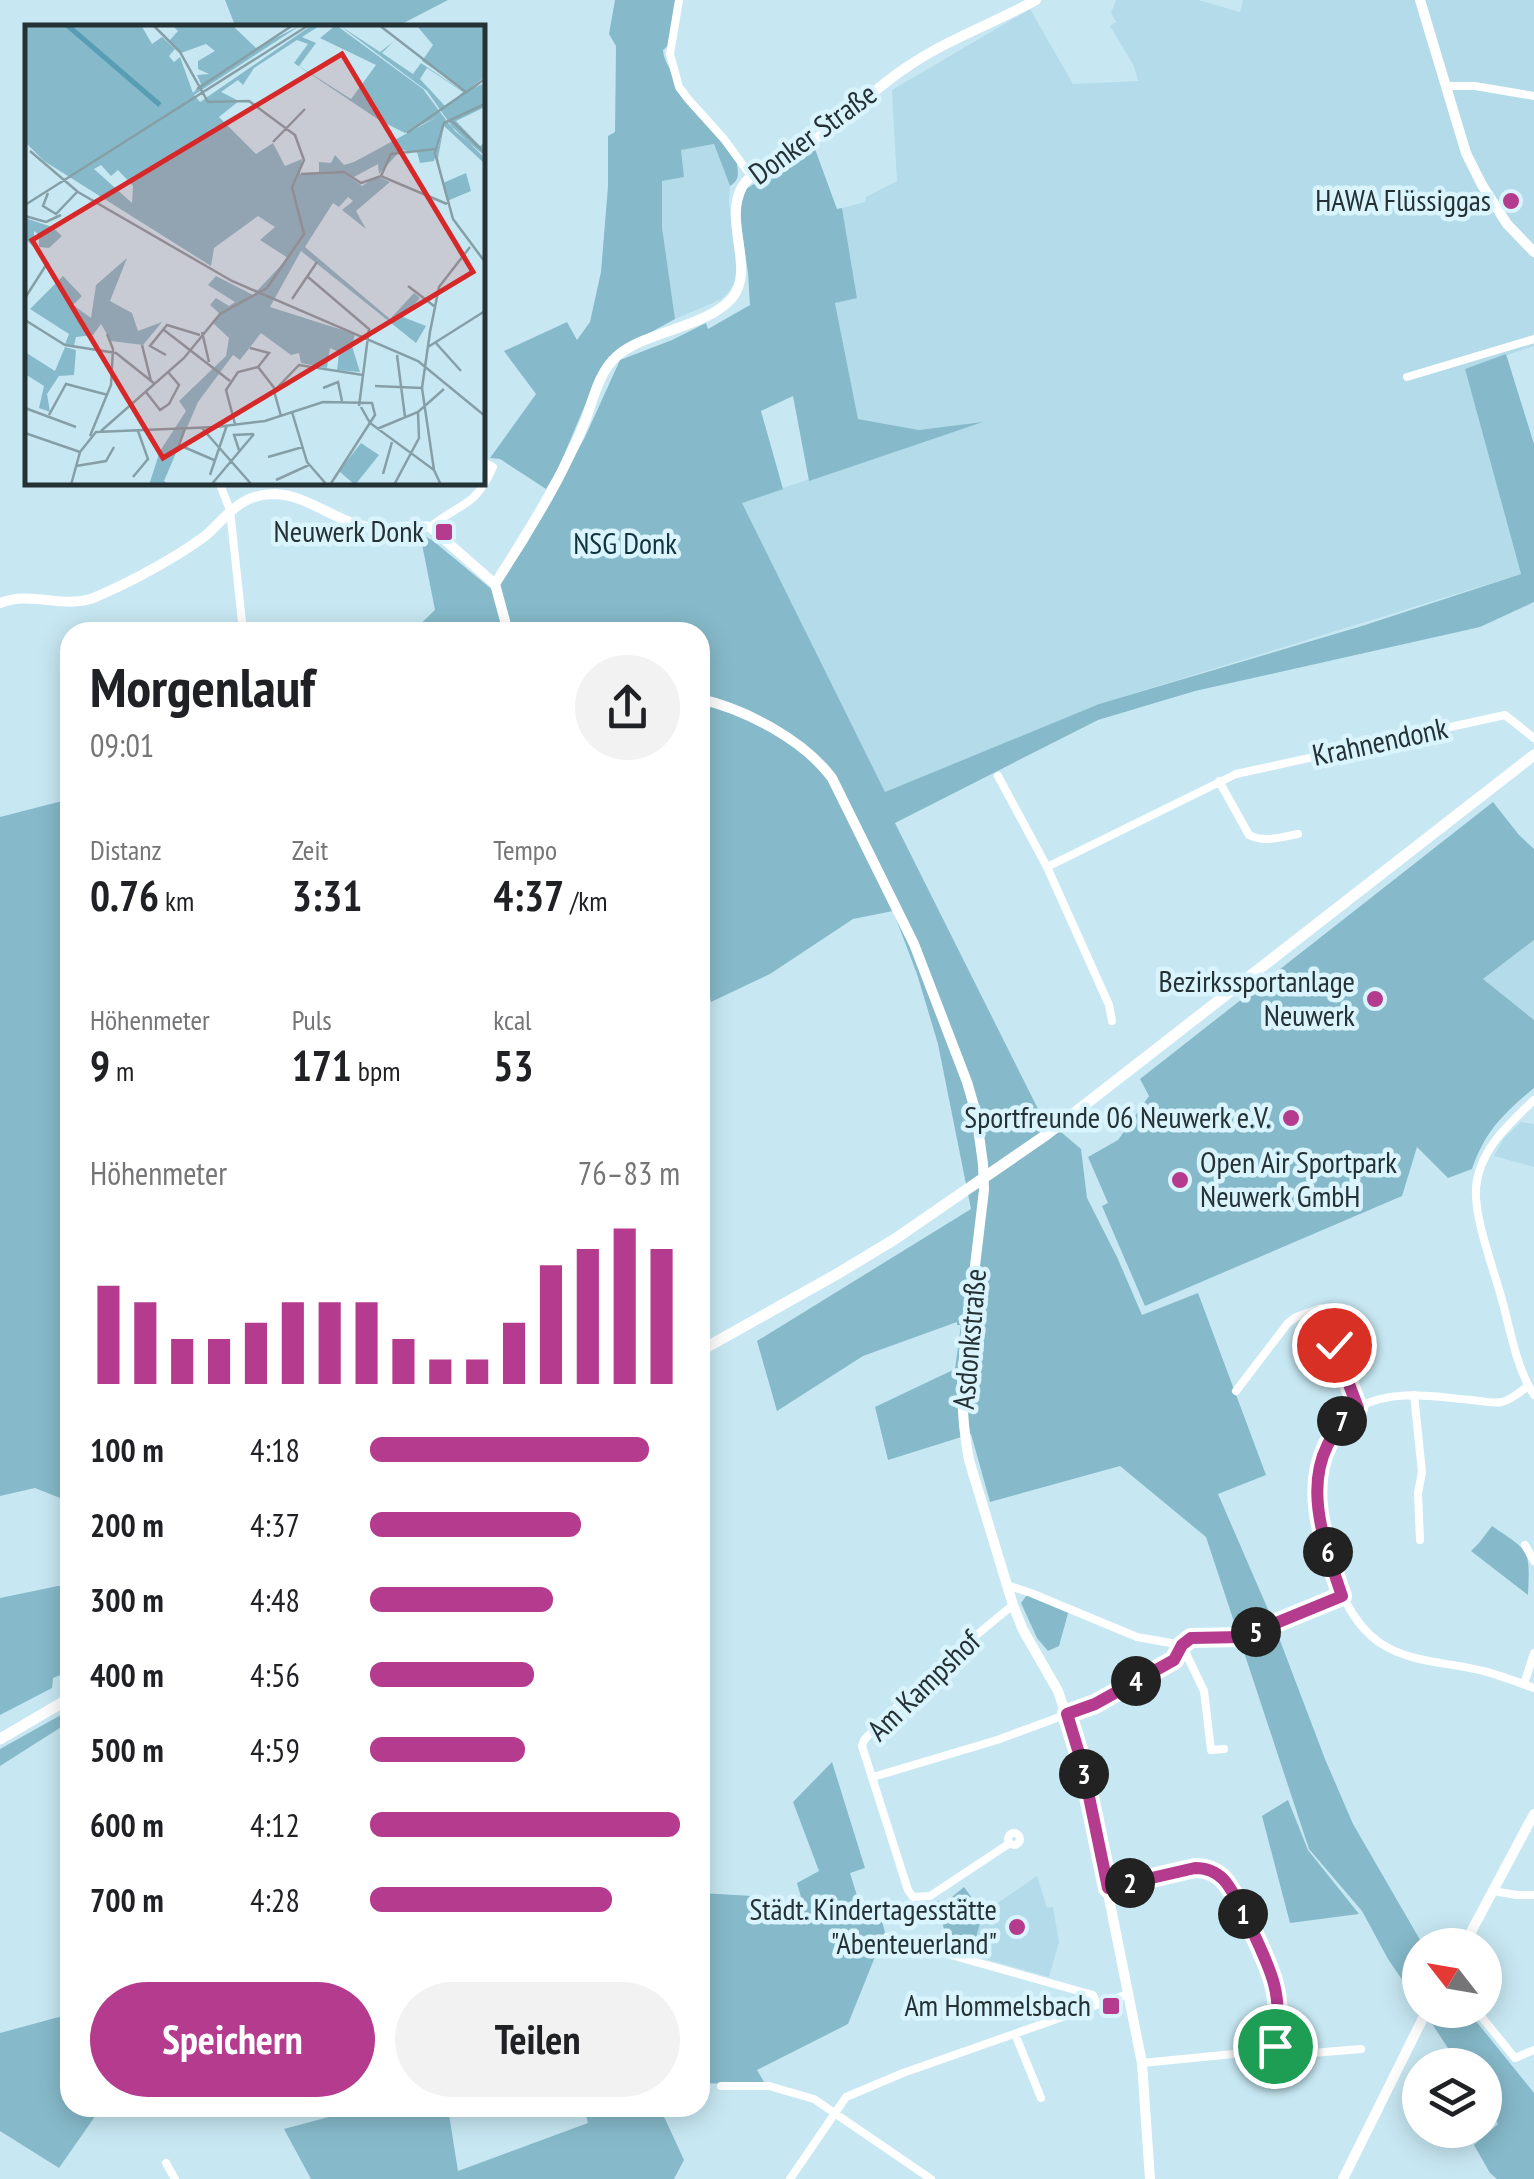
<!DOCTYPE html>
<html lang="de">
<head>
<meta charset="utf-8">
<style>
	:root { --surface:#fff; --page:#f2f2f2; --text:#202124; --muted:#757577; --accent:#b53b8e }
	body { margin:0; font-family:"PT Sans Narrow",sans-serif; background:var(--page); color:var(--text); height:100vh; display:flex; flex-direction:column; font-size:38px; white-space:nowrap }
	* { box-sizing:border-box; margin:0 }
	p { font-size:32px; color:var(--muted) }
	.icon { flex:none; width:55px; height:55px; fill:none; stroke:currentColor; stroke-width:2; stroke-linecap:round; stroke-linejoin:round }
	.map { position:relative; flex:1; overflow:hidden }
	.details { position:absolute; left:60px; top:622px; width:650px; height:1495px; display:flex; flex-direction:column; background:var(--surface); border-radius:30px; box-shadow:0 5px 25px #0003 }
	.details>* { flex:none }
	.needle { width:65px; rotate:301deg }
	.controls { position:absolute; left:1402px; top:1928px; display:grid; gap:20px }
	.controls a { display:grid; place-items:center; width:100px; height:100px; border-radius:50%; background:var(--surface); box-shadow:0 5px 25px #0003; font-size:50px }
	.pin { position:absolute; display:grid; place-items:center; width:85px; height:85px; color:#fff; margin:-42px; border:5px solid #fff; border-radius:50%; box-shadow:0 2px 10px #0007 }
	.km { position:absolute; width:50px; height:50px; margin:-25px; border-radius:50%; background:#222; color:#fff; font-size:28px; line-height:50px; text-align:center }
	.round { display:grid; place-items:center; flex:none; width:105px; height:105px; border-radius:52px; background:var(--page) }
	.overview { display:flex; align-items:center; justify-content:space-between; height:170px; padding:0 30px }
	h1 { font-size:55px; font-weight:600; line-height:75px }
	.stats { display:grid; grid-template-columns:repeat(3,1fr); gap:15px; height:170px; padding:10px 30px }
	.stats div { display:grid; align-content:center }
	.stats b { font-size:42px; font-weight:600 }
	.stats small { font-size:28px; font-weight:400 }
	.stats p { font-size:28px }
	.chart { height:280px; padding:20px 30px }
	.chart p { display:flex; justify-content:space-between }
	.chart svg { width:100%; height:180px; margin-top:10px; stroke:var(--accent); stroke-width:6 }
	.primary-button { display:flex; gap:20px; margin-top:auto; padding:20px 30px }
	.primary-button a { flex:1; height:115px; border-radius:60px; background:var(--accent); color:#fff; font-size:40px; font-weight:600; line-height:115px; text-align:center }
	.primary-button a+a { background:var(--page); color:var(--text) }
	ul { padding:0 30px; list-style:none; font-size:32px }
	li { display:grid; grid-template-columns:160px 120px 1fr; align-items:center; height:75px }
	li i { height:25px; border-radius:12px; background:var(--accent) }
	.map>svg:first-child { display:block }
	.built { fill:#b3dbe9 }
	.green { fill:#86baca }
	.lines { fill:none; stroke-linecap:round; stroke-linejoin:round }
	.minor { stroke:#fff; stroke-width:8 }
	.tertiary { stroke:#fff; stroke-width:10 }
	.secondary { stroke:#fff; stroke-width:11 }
	.route-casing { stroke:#fff; stroke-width:20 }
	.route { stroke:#b53b8e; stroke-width:12 }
	.poi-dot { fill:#b53b8e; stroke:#daf4fd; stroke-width:4 }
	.labels { text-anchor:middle; stroke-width:9; stroke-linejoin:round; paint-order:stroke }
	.street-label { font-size:30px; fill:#243135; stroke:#daf4fd }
	.poi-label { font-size:30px; fill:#243135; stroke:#daf4fd; text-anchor:end }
	.park-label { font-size:30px; fill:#11333d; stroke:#daf4fd }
	.inset-river { fill:none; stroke:#579db3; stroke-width:5 }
	.inset-road { fill:none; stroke:#869fa7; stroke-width:2.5 }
	.view { fill:#d62828; fill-opacity:0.15; stroke:#d62828; stroke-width:5 }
	.inset-edge { fill:none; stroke:#243135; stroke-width:5 }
</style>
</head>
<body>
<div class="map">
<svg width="1534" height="2179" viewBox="0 0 1534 2179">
	<rect width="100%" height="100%" fill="#c7e8f3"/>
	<path class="built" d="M1116,0H1198L1240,12L1243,0H1534V346L1465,369L1521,574L1099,704L885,792L741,502L976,424L919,430L858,419L835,303L857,297L842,208L865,202L866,197L897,181L892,90L1030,9L1073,84L1138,81L1134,66L1110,26L1116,22L1111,13Z
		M714,144L730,186L729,203L738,269L737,278L729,292L720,300L675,319L662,227V180L684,177L680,150Z
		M1534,940V1020L1483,979Z
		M1521,1122L1534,1124V1167L1494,1156L1504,1138Z
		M1037,1876L1047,1908L1053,1907L1059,1942L1049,1977L971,1955L983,1913Z"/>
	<path class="green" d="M225,0H448L396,27L236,28Z
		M615,0H677L670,44L663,50C663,58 670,68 673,77L737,163C738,174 740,180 730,186L714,144L681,150L684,177L662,181V227L675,319L613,353L594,384L558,469L546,489L500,459L490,458L536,394L504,351L567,322L577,340L590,322L601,272L608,186V136L615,132L616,46L609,34Z
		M812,148L815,149L837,209L842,208L857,298L835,303L858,419L919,430L983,422L809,481L793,396L761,411L783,489L742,503L885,792L1099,704L1362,626L1521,574L1465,369L1506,354L1534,444V602L1480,627L1195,691L1098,720L895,823L1041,1115L1081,1149L1087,1198L1117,1257L1142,1315L1198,1293L1266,1475L1218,1494L1270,1614L1325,1759L1353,1824L1423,1945H1420V2006L1388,1959L1362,1911L1309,1849L1206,1537L1120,1466L990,1502L971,1434L888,1460L875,1407L955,1369L961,1325H957V1322L863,1356L777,1411L757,1341L971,1209L938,1044L917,974L893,911L853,919L770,974L711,1002L700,943V632H412L435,610L420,534L432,540L495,592L527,543L585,437L620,360L672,340L706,323L708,329L750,305L748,273L739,211L746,189Z
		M70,799V1502L35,1488L0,1496V817Z
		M1493,802L1519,835L1534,849V940L1483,979L1534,1020V1088C1504,1113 1485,1131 1472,1169L1448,1178L1417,1147L1402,1196L1145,1306L1102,1206L1108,1203L1088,1157L1118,1140L1149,1096L1140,1079Z
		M1492,1526C1530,1552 1530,1548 1528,1595L1471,1551L1479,1543Z
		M58,1586H70V1671L53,1678L52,1688L0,1715V1598Z
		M1027,1595L1069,1610L1059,1646L1048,1651L1037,1638L1021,1603Z
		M70,1710V1719L66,1724L0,1766V1749Z
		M832,1762L865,1868L850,1873L862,1912L878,1908L885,1932L848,2024L757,2070L766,2085L700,2083V1893L753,1896L802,1914L804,1908L797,1883L819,1871L793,1802Z
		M1288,1800L1308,1850L1359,1914L1290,1923L1262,1816Z
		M964,1887L983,1913L971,1955L950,1950L936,1901H947Z
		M1423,2010H1467L1534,2093V2179H1497L1490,2173L1474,2145L1498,2124L1485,2104V2065H1459Z
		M70,2014V2108H94L96,2115L59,2168L0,2131V2033Z
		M362,2108H448L458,2171L588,2123L584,2108H660L684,2160L674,2179H311L284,2129Z"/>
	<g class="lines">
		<path class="minor" d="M679,0L670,54L679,87L688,99L724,139L751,176
			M1447,86H1475L1534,96
			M1407,377L1534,339
			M219,482L230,510L243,631
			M430,527C461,502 475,508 493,467L482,461
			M998,776L1047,867L1109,1005L1112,1021
			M1219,781L1249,835C1264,843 1281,837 1298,834
			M1047,867L1236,774L1505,715L1534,738
			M1534,1100C1509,1124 1479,1150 1476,1188C1474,1217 1492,1264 1500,1293C1510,1326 1515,1366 1534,1395
			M1528,1386C1520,1392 1513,1399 1502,1402C1493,1404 1482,1401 1472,1400C1435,1397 1394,1388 1359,1407C1306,1437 1314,1503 1328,1552C1337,1586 1350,1622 1380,1643C1410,1663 1449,1662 1483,1671C1500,1675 1517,1682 1534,1688
			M1236,1391L1288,1323L1296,1317L1321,1308L1358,1408
			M1414,1395L1422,1472L1418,1493L1420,1540
			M1525,1545L1534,1561
			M1007,1585L1031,1593L1137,1637L1182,1645
			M1182,1645L1204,1691L1211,1750L1224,1749
			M1524,1684L1534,1653
			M873,1777L997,1740L1095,1704L1174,1659L1182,1645L1191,1638L1242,1637L1341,1596
			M1008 1839a6 6 0 1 1 12 0a6 6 0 1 1-12 0Z
			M1010,1843L930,1896L913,1897L908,1890L862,1746L864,1740C910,1691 961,1647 1013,1605
			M1107,1888L1193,1868C1204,1868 1212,1870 1221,1878C1238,1892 1268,1961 1274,1983C1279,2002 1279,2027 1275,2046L1264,2051L1142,2063
			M1493,1891L1517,1895H1534
			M887,1937L1093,1995L1097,2004
			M1476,2010L1515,2058L1534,2050
			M1015,2034L1041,2098
			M1275,2046L1288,2055L1361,2049
			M721,2086H769L814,2099L931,2179
			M166,2163L175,2179
			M790,2179L846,2097L903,2073L1128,1994"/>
		<path class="tertiary" d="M1420,0L1466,153L1482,185L1507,224L1534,252
			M495,584C518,547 542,511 561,473C568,459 575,445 581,431C592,408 596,374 617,356C645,331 706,328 732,298C756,269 723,222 742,187C750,171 794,153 811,142C845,120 873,89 907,67C946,40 994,23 1036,0
			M0,603C32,590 67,611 98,596C126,584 154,569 180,553C188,548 197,542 205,536C228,516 239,494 275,494C308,495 336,522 368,527C389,531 409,524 430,527L495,584L508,632
			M700,699C745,709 804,740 832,778L914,944L967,1082L976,1113L983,1164L984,1190L963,1367C961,1399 963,1428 969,1460L1013,1605L1023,1630L1058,1691L1082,1763L1142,2063L1150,2179
			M1464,1945L1534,1814
			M1343,2179L1427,2010"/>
		<path class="secondary" d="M700,1351L837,1274L895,1239L1046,1135L1534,755
			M0,1739L70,1698"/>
	</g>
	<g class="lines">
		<defs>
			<path id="route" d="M1275,2046C1279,2027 1279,2003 1274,1984C1269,1964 1236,1892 1223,1879C1215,1871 1206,1868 1195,1868L1108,1888L1082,1763L1067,1714L1095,1704L1174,1660L1182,1645L1191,1638L1242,1637L1342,1596C1319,1529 1294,1459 1358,1408L1334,1345"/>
		</defs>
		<use href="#route" class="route-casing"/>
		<use href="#route" class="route"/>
	</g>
	<g class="poi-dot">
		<circle cx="1511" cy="201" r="10"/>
		<rect x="434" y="522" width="20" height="20" rx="5"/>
		<circle cx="1375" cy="999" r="10"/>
		<circle cx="1291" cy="1118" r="10"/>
		<circle cx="1180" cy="1180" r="10"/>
		<circle cx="1017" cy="1927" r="10"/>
		<rect x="1101" y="1996" width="20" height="20" rx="5"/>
	</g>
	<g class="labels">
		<g class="street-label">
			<text transform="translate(813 134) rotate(-36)" y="10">Donker Straße</text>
			<text transform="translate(1380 742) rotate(-12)" y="10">Krahnendonk</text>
			<text transform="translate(970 1339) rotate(-85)" y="10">Asdonkstraße</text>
			<text transform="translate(924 1686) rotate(-44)" y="10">Am Kampshof</text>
		</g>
		<g class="poi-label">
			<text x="1491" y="211">HAWA Flüssiggas</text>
			<text x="424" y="542">Neuwerk Donk</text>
			<text x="1355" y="992">Bezirkssportanlage<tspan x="1355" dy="34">Neuwerk</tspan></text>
			<text x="1271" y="1128">Sportfreunde 06 Neuwerk e.V.</text>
			<text x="1200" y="1173" text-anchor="start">Open Air Sportpark<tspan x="1200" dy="34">Neuwerk GmbH</tspan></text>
			<text x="997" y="1920">Städt. Kindertagesstätte<tspan x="997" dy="34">"Abenteuerland"</tspan></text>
			<text x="1091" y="2016">Am Hommelsbach</text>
		</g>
		<g class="park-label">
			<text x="625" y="554">NSG Donk</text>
		</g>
	</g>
	<g transform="translate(25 25)">
		<rect width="460" height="460" fill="#c7e8f3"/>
		<path d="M0,0H116L127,19L137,12L150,24L144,31L149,37L155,32L168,68L176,59L172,50L184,49L173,44V36L190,26L181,19L156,28L144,16L153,6L147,0H207L231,23L276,0L169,70L175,77L287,0H296L277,12L291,18L274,41L326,74L351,40L295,13L311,0L398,64L421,95L409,136L395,138L392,127L376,125L354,149L353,139L329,152L319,148L337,161L352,151L365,157L331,186L341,204L317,185L328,176L323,172L314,182L308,178L280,222L365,294L389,268L395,273L378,292L401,301L391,318L276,226L245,282L330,309L327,321L335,347L312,345L314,327L305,323L302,343L276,338L274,328L266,330L236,308L215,335L208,330L173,377L139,456L144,460H124L135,426L161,386L154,376L201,331L204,313L188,298L195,289L185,280L191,273L204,281L210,277L183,260L191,251L228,270L263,233L235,215L250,202L233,191L189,223L186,241L19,136L0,117ZM272,15L283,19L269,38L354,95L380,108L414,91L329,137L319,140L310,130L306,138L294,137V148L275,149L277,134L260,141L248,118L231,129L194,92L214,76L196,67L213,55L218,60L229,43ZM76,140L86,151L93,145L108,161L107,178L69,144ZM314,0L355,27L368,17L357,28L388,49L396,38L439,67L460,58V82L431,96L455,121L459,118L460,131L430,106L402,66ZM402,43L438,67L421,82L395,54ZM460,0V52L441,66L397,36L408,20L392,1ZM422,97L460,133V139L419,101L413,133L418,158L441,148L446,166L422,176L411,134L414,111L420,98ZM0,193L27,202L37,211L24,223L14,222V210L9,206V222L0,214ZM102,233L85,276L107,288L113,306L137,297L118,320L86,316L76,299L68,310L51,312L49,321L40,319L44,309L5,284L38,251L57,271L48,280L66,293L71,260ZM40,322L51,325L49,350L34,351L22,369L25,387L14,383L19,361L0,349V327L30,346ZM336,418L354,430L330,460L314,446Z" fill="#86baca" fill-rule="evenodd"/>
		<path class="inset-river" d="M42,0L135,80"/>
		<path class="inset-road" d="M354,0L442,68M172,64L268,0M460,79L419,98L410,128L428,194L460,237M425,94L460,128M382,108L460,54M248,117L280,84M5,126L53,167L207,256L393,336L460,391M276,149L319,147L336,158L356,151L422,179M356,151L366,129L410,124M23,168L18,181L31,189L53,166M0,180L284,0M0,191L21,197L36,190M283,252L344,304L334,381M383,261L409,281M0,273L23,237M267,274L292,237M0,295L40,320L91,328L130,359M139,305L205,356M177,307L184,337M410,317L436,346M117,320L126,356M403,322L460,286M225,323L244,328L233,342M141,330L125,321L142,300L175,310M372,330L380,392M350,361L397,363M298,363L313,357L317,376M121,367L135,385L144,379L154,360L143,347M336,382L345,398L409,445L416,460M0,383L51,402M267,387L282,437L302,460M24,390L41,359L83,370M256,391L249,366L274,340L338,350M210,399L201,365L213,347L233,342L250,364M176,402L227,460M160,403L154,420L189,435M352,404L393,387L419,364M76,406L159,333L195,289L242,263L279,209L267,162L279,135L270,110L224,76L183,77L155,27L128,0M0,408L55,427M65,411L86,360L88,324L82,309M214,425L209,410L229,409M243,432L278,422M51,441L81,436L89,422M409,445L397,363L405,307L414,262L445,222M358,449L367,417M185,450L202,400M108,452L123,434L113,406M251,455L284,440M46,460L55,427L71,407L191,402L240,396L298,377L347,378L350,390L305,460M186,460L229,409M369,460L394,413L393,387"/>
		<path class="view" d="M317,29L448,247L138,433L7,215Z"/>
		<rect width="460" height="460" class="inset-edge"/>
	</g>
</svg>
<div class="controls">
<a><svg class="needle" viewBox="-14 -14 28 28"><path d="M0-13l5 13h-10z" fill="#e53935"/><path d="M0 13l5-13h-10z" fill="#757577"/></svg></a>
<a><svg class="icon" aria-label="layers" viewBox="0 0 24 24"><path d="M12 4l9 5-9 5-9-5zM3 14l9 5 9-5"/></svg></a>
</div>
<div class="pin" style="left:1275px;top:2046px;background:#1e9e55"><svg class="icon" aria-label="arrive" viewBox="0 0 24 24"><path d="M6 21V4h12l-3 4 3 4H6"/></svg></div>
<div class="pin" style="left:1334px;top:1345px;background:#d93025"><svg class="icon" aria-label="check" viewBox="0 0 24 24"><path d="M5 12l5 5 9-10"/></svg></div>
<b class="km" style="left:1243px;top:1914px">1</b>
<b class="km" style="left:1130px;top:1883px">2</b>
<b class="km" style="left:1084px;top:1774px">3</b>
<b class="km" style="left:1136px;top:1681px">4</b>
<b class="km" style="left:1256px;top:1632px">5</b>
<b class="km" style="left:1328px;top:1552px">6</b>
<b class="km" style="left:1342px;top:1421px">7</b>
<section class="details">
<div class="overview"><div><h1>Morgenlauf</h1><p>09:01</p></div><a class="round"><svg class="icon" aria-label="share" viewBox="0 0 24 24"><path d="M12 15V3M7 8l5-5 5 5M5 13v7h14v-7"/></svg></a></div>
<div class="stats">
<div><p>Distanz</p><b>0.76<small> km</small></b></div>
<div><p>Zeit</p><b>3:31</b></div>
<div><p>Tempo</p><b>4:37<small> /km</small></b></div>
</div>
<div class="stats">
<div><p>Höhenmeter</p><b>9<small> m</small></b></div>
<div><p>Puls</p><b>171<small> bpm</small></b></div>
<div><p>kcal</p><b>53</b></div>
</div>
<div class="chart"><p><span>Höhenmeter</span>76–83 m</p>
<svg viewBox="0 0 160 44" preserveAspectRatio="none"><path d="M5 44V20M15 44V24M25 44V33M35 44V33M45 44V29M55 44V24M65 44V24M75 44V24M85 44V33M95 44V38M105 44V38M115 44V29M125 44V15M135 44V11M145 44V6M155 44V11"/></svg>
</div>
<ul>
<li><b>100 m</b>4:18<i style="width:90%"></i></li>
<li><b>200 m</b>4:37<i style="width:68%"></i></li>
<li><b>300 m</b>4:48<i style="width:59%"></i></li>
<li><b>400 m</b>4:56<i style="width:53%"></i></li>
<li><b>500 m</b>4:59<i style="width:50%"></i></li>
<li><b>600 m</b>4:12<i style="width:100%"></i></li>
<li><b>700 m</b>4:28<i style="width:78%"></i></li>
</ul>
<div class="primary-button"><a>Speichern</a><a>Teilen</a></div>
</section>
</div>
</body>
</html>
